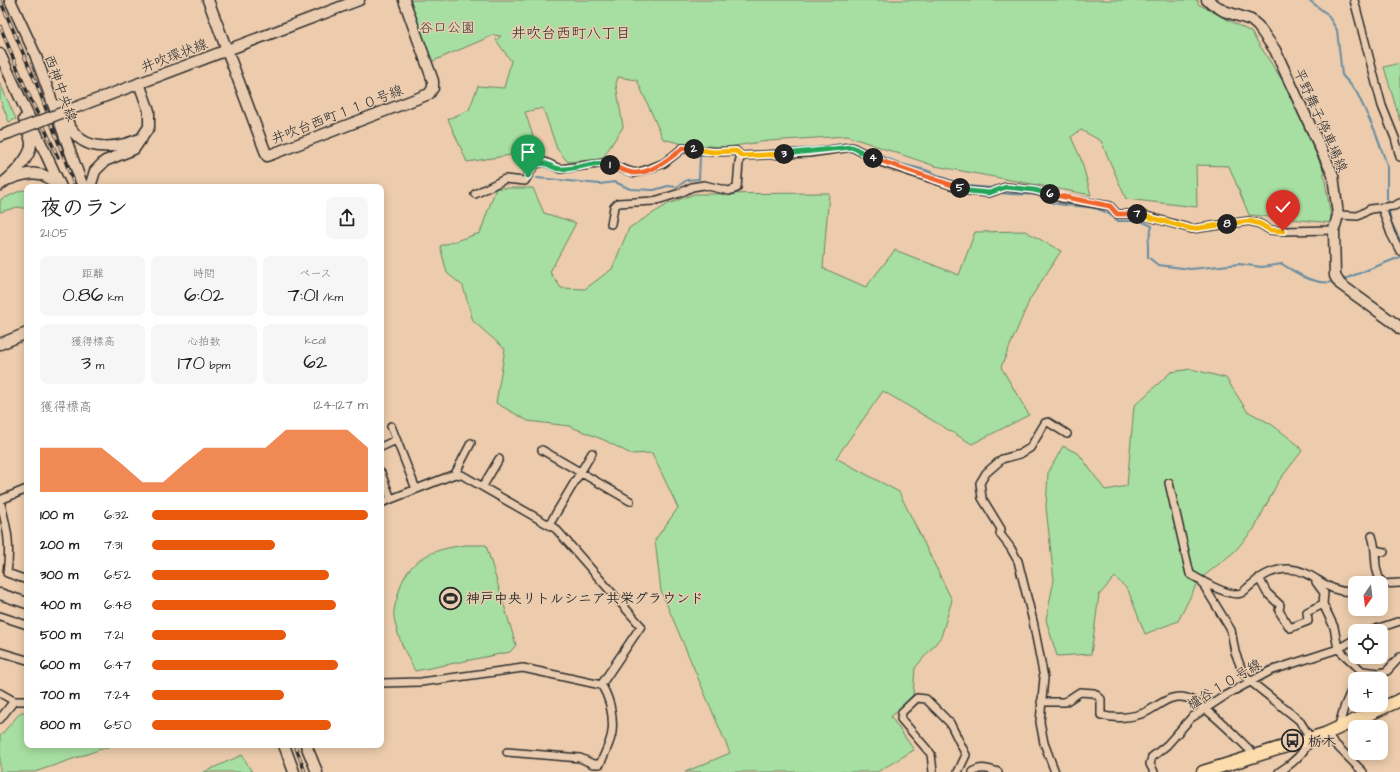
<!DOCTYPE html>
<html lang="ja">
<head>
<meta charset="utf-8">
<style>
	:root { --surface:#fff; --page:#f6f6f6; --text:#222; --muted:#767676; --accent:#ea580c }
	body { margin:0; font-family:"Architects Daughter","Klee One",sans-serif; background:var(--page); color:var(--text); height:100vh; display:flex; flex-direction:column; font-size:15px; white-space:nowrap }
	* { box-sizing:border-box; margin:0 }
	p { font-size:13px; color:var(--muted) }
	.icon { flex:none; width:22px; height:22px; fill:none; stroke:currentColor; stroke-width:2; stroke-linecap:round; stroke-linejoin:round }
	.map { position:relative; flex:1; overflow:hidden }
	.details { position:absolute; left:24px; top:184px; width:360px; height:564px; display:flex; flex-direction:column; background:var(--surface); border-radius:8px; box-shadow:0 2px 10px #0003 }
	.details>* { flex:none }
	.needle { width:26px; rotate:194deg }
	.tools { position:absolute; left:1348px; top:576px; display:grid; gap:8px }
	.tools a { display:grid; place-items:center; width:40px; height:40px; border-radius:8px; background:var(--surface); box-shadow:0 2px 10px #0003; font-size:20px }
	.pin { position:absolute; display:grid; place-items:center; width:34px; height:34px; color:#fff; margin:-41px -17px; border-radius:50% 50% 50% 0; rotate:-45deg; box-shadow:0 0 4px #0007 }
	.pin .icon { rotate:45deg }
	.km { position:absolute; width:20px; height:20px; margin:-10px; border-radius:50%; background:#222; color:#fff; font-size:11px; line-height:20px; text-align:center }
	.round { display:grid; place-items:center; flex:none; width:42px; height:42px; border-radius:8px; background:var(--page) }
	.head { display:flex; align-items:center; justify-content:space-between; height:68px; padding:0 16px }
	h1 { font-size:22px; font-weight:600; line-height:30px }
	.metrics { display:grid; grid-template-columns:repeat(3,1fr); gap:6px; height:68px; padding:4px 16px }
	.metrics div { display:grid; align-content:center; border-radius:8px; background:var(--page); text-align:center }
	.metrics b { font-size:20px; font-weight:600 }
	.metrics small { font-size:11px; font-weight:400 }
	.metrics p { font-size:11px }
	.chart { height:112px; padding:8px 16px }
	.chart p { display:flex; justify-content:space-between }
	.chart svg { width:100%; height:72px; margin-top:4px; fill:var(--accent); opacity:.7 }
	ul { padding:0 16px; list-style:none; font-size:13px }
	li { display:grid; grid-template-columns:64px 48px 1fr; align-items:center; height:30px }
	li i { height:10px; border-radius:5px; background:var(--accent) }
	.map>svg:first-child { display:block }
	.green { fill:#a7dea1; stroke:#698466 }
	.lines { fill:none; stroke-linecap:round; stroke-linejoin:round }
	.stream { stroke:#688ca2; stroke-width:2 }
	.street-casing { stroke:#2b2b2b; stroke-width:10 }
	.secondary-casing { stroke:#2b2b2b; stroke-width:13 }
	.primary-casing { stroke:#2b2b2b; stroke-width:15 }
	.street { stroke:#eacdb1; stroke-width:7 }
	.secondary { stroke:#eacdb1; stroke-width:10 }
	.primary { stroke:#fddcac; stroke-width:12 }
	.rail-casing { stroke:#2b2b2b; stroke-width:3.5 }
	.rail { stroke:#eacdb1; stroke-width:2; stroke-dasharray:6; stroke-linecap:butt }
	.secondary-bridge-casing { stroke:#2b2b2b; stroke-width:13; stroke-linecap:butt }
	.secondary-bridge { stroke:#eacdb1; stroke-width:10 }
	.split-1-casing { stroke:#fff; stroke-width:8 }
	.split-2-casing { stroke:#fff; stroke-width:8 }
	.split-3-casing { stroke:#fff; stroke-width:8 }
	.split-4-casing { stroke:#fff; stroke-width:8 }
	.split-5-casing { stroke:#fff; stroke-width:8 }
	.split-6-casing { stroke:#fff; stroke-width:8 }
	.split-7-casing { stroke:#fff; stroke-width:8 }
	.split-8-casing { stroke:#fff; stroke-width:8 }
	.split-9-casing { stroke:#fff; stroke-width:8 }
	.split-1 { stroke:#22a559; stroke-width:5 }
	.split-2 { stroke:#f0652b; stroke-width:5 }
	.split-3 { stroke:#f5b400; stroke-width:5 }
	.split-4 { stroke:#22a559; stroke-width:5 }
	.split-5 { stroke:#f0652b; stroke-width:5 }
	.split-6 { stroke:#22a559; stroke-width:5 }
	.split-7 { stroke:#f0652b; stroke-width:5 }
	.split-8 { stroke:#f5b400; stroke-width:5 }
	.split-9 { stroke:#f5b400; stroke-width:5 }
	.labels { text-anchor:middle; stroke-width:3; stroke-linejoin:round; paint-order:stroke }
	.park-label { font-size:14px; fill:#373d37; stroke:#eacdb1 }
	.street-label { font-size:14px; fill:#2b2b2b; stroke:#eacdb1 }
	.poi-label { font-size:14px; font-weight:bold; fill:#2b2b2b; stroke:#eacdb1; text-anchor:start }
	.neighbourhood-label { font-size:15px; fill:#2b2b2b; stroke:#eacdb1 }
</style>
</head>
<body>
<div class="map">
<svg width="1400" height="772" viewBox="0 0 1400 772">
	<rect width="100%" height="100%" fill="#ecccac"/>
	<filter id="ink" filterUnits="userSpaceOnUse"><feTurbulence type="fractalNoise" baseFrequency=".025" numOctaves="2"/><feDisplacementMap in="SourceGraphic" scale="8" xChannelSelector="R" yChannelSelector="G"/><feConvolveMatrix kernelMatrix="1 2 1 2 8 2 1 2 1" color-interpolation-filters="sRGB"/></filter>
	<g filter="url(#ink)">
		<path class="green" d="M408,0H1198V4L1251,32L1284,83L1323,169L1332,223L1249,215L1229,166L1196,165L1197,207L1126,199L1101,141L1081,130L1071,137L1081,159L1091,195L935,166L847,136L768,141L727,147L687,145L663,139L637,80L618,77L616,84L623,127L602,159L568,162L557,149L543,108L525,112L534,139L524,153L467,162L448,119L469,110L478,86L504,88L511,61L496,40L501,36L494,35L431,62Z
			M1400,63V121L1384,67Z
			M0,83L16,119L9,122L0,99Z
			M496,188H533L544,213L576,223L550,272L561,288L585,289L612,269L629,228L668,204L694,194L829,193L823,268L866,287L895,250L959,275L975,232L1025,231L1061,251L1030,299L1001,367L1029,415L972,444L883,391L836,458L899,492L952,600L941,637L915,668L913,695L891,717L914,750L877,772H685L730,753L661,591L655,540L678,508L652,453L631,454L604,440L569,426L528,421L496,403L505,349L473,321L463,286L447,273L440,246L480,233Z
			M22,190L27,191V209L18,207L0,212V200Z
			M1191,369L1226,378L1247,411L1271,424L1297,444L1302,451L1278,482L1254,529L1234,552L1199,580L1178,621L1145,634L1128,590L1115,577L1099,595L1091,654L1057,656L1046,620L1054,580L1046,507L1048,473L1063,446L1079,454L1105,490L1127,486L1134,406L1171,372Z
			M466,545H486L516,645L510,652L415,671C406,654 397,637 394,617C393,610 396,602 398,595C406,559 432,549 466,545Z
			M21,712H27V745H113L35,772H0V736Z
			M242,755L252,772H204Z"/>
		<g class="lines">
			<path class="stream" d="M1309,0L1327,14L1337,30L1342,75L1356,91L1375,131L1387,165V199L1391,222L1400,240
				M857,146L901,164L926,170L949,180L968,186L993,188
				M748,152L816,148L847,143L851,144
				M537,178L600,184L615,182L630,189L654,190L668,186L677,187L687,180L699,179L700,156L726,155
				M998,192C1011,196 1026,193 1039,195C1045,197 1051,204 1058,204C1082,208 1099,203 1118,221H1141L1152,226L1148,242V257L1158,265L1191,269L1239,264L1262,267L1282,264C1299,274 1313,285 1334,282
				M1342,280L1400,257"/>
			<defs>
				<path id="street" d="M1354,0L1382,106L1395,138L1400,157
					M475,194L505,179L525,181L535,164L545,162L560,169L605,163L635,173L649,169L664,163L683,148L713,152L736,151L741,156L809,153L852,147L883,163L969,191L989,193L1006,187L1033,190L1061,198L1110,206L1117,214H1139L1192,229L1249,221L1260,224L1270,230L1283,231L1334,230
					M1382,208L1391,234L1400,251
					M1338,215L1358,216L1370,209L1394,206L1400,203
					M611,224L614,207L618,203L654,201L680,193L692,187L704,185L729,191L737,188L739,162L741,156
					M391,426L416,489
					M381,447L396,440
					M542,450L630,501
					M381,473L391,499
					M455,474L471,443
					M1169,483L1190,574C1200,580 1230,598 1241,593C1244,592 1248,587 1251,585C1263,575 1273,569 1289,569C1314,570 1328,596 1355,591
					M483,486L499,459
					M0,500C7,528 11,544 7,573L27,580
					M0,500L27,489
					M381,503L455,474L462,475L556,529L641,626L601,685
					M549,525L592,453
					M1372,536C1378,552 1372,568 1382,583
					M1375,550L1384,552
					M1259,578L1267,593L1280,605L1279,611L1290,628L1308,621L1307,612L1323,604
					M1201,581L1231,630L1235,652L1243,673L1250,681L1299,720L1311,739C1304,753 1292,764 1279,772
					M1316,582L1324,593L1323,604L1334,627L1338,649L1362,671L1380,673L1387,671L1400,657
					M1381,584L1400,583
					M0,616L27,625
					M1370,631L1400,621
					M0,652L27,660
					M381,683L421,682L523,668L601,685C606,691 608,698 610,705C616,731 611,741 600,764H593L580,758L507,752
					M0,693L14,701
					M1041,702H1065L1080,692L1094,693L1101,699V715C1114,719 1133,718 1146,712C1159,706 1170,693 1187,698C1207,705 1239,740 1255,755
					M0,719L14,701H27
					M1338,728L1345,705L1355,682
					M1325,734L1363,772
					M933,772L931,754L901,719L902,712L917,698L926,699L950,723L966,755L958,772
					M973,772C980,766 990,769 998,772
					M1055,772L1044,743L1040,722L1044,678L1033,621L1018,561L1010,547L1000,534L1001,529L982,498L980,483L986,473L1002,459L1020,454L1030,448L1045,423L1048,422L1067,434
					M1154,772L1150,764L1152,757L1167,745L1191,718L1226,695L1270,671L1338,649L1355,639"/>
				<path id="secondary" d="M10,0L35,54L83,187
					M208,0L267,156L429,94L433,88V81L404,0
					M1207,0L1224,11L1251,20L1258,26L1275,50L1333,175L1338,215L1334,230L1335,276L1340,284L1397,325L1400,329
					M0,54L61,187
					M59,105C63,113 67,122 72,130C87,153 120,148 142,138
					M77,107L359,0
					M0,136L9,133
					M10,179C26,173 46,168 56,187
					M0,185C10,178 32,157 31,143C30,135 26,127 24,119
					M90,187L95,171L105,161L134,149L149,127V111L139,83
					M0,344L27,333
					M0,594L27,603
					M284,745L294,772
					M306,745L317,772"/>
				<path id="primary" d="M1203,772L1325,734L1400,700"/>
			</defs>
			<use href="#street" class="street-casing"/>
			<use href="#secondary" class="secondary-casing"/>
			<use href="#primary" class="primary-casing"/>
			<use href="#street" class="street"/>
			<use href="#secondary" class="secondary"/>
			<use href="#primary" class="primary"/>
			<defs>
				<path id="rail" d="M0,0L37,85L75,187
					M0,26L25,87L58,157
					M295,745L305,772"/>
			</defs>
			<use href="#rail" class="rail-casing"/>
			<use href="#rail" class="rail"/>
			<defs>
				<path id="secondary-bridge" d="M9,133L77,107"/>
			</defs>
			<use href="#secondary-bridge" class="secondary-bridge-casing"/>
			<use href="#secondary-bridge" class="secondary-bridge"/>
		</g>
	</g>
	<g class="lines" filter="url(#ink)">
		<defs>
			<path id="split-1" d="M528,176L535,164C551,161 550,169 561,169C578,170 593,160 610,165"/>
			<path id="split-2" d="M610,165C617,167 627,173 635,173C653,173 670,158 683,148L694,149"/>
			<path id="split-3" d="M694,149L713,152L736,151L742,156L784,154"/>
			<path id="split-4" d="M784,154L852,147L873,158"/>
			<path id="split-5" d="M873,158L960,188"/>
			<path id="split-6" d="M960,188L969,191L989,193L1006,187L1034,190L1050,194"/>
			<path id="split-7" d="M1050,194L1110,206L1117,214H1137"/>
			<path id="split-8" d="M1137,214L1192,229L1227,224"/>
			<path id="split-9" d="M1227,224L1249,221L1260,224L1270,230L1283,231"/>
		</defs>
		<use href="#split-1" class="split-1-casing"/>
		<use href="#split-2" class="split-2-casing"/>
		<use href="#split-3" class="split-3-casing"/>
		<use href="#split-4" class="split-4-casing"/>
		<use href="#split-5" class="split-5-casing"/>
		<use href="#split-6" class="split-6-casing"/>
		<use href="#split-7" class="split-7-casing"/>
		<use href="#split-8" class="split-8-casing"/>
		<use href="#split-9" class="split-9-casing"/>
		<use href="#split-1" class="split-1"/>
		<use href="#split-2" class="split-2"/>
		<use href="#split-3" class="split-3"/>
		<use href="#split-4" class="split-4"/>
		<use href="#split-5" class="split-5"/>
		<use href="#split-6" class="split-6"/>
		<use href="#split-7" class="split-7"/>
		<use href="#split-8" class="split-8"/>
		<use href="#split-9" class="split-9"/>
	</g>
	<defs>
		<symbol id="stadium-ring" viewBox="-11 -11 22 22"><circle r="9.5" fill="#eacdb1" stroke="#2b2b2b" stroke-width="1.5"/><path d="M0-5a6.5 5 0 1 0 0 10a6.5 5 0 1 0 0-10ZM-3.5-1.8h7v3.6h-7Z" fill="#2b2b2b"/></symbol>
		<symbol id="bus-ring" viewBox="-11 -11 22 22"><circle r="9.5" fill="#eacdb1" stroke="#2b2b2b" stroke-width="1.5"/><path d="M-5-6H5V4H4V6H2V4H-2V6H-4V4H-5ZM-3.5-4V0h7V-4ZM-3.5 1.2v1.5H-2V1.2ZM2 1.2v1.5H3.5V1.2Z" fill="#2b2b2b"/></symbol>
	</defs>
	<g fill-rule="evenodd">
		<use href="#stadium-ring" x="438" y="586" width="25" height="25"/>
		<use href="#bus-ring" x="1280" y="728" width="25" height="25"/>
	</g>
	<g class="labels">
		<g class="park-label">
			<text x="447" y="32">谷口公園</text>
		</g>
		<g class="street-label">
			<text transform="translate(174 55) rotate(-21)" y="5">井吹環状線</text>
			<text transform="translate(61 88) rotate(70)" y="5">西神中央線</text>
			<text transform="translate(337 114) rotate(-21)" y="5">井吹台西町１１０号線</text>
			<text transform="translate(1321 120) rotate(66)" y="5">平野舞子停車場線</text>
			<text transform="translate(1224 684) rotate(-31)" y="5">櫨谷１０号線</text>
		</g>
		<g class="poi-label">
			<text x="466" y="603">神戸中央リトルシニア共栄グラウンド</text>
			<text x="1308" y="746">栃木</text>
		</g>
		<g class="neighbourhood-label">
			<text x="571" y="38">井吹台西町八丁目</text>
		</g>
	</g>
</svg>
<div class="tools">
<a><svg class="needle" viewBox="-14 -14 28 28"><path d="M0-13l5 13h-10z" fill="#e53935"/><path d="M0 13l5-13h-10z" fill="#767676"/></svg></a>
<a><svg class="icon" aria-label="locate" viewBox="0 0 24 24"><circle cx="12" cy="12" r="6"/><path d="M12 2v4M12 18v4M2 12h4M18 12h4"/></svg></a>
<a>+</a>
<a>−</a>
</div>
<div class="pin" style="left:528px;top:176px;background:#1e9e55"><svg class="icon" aria-label="arrive" viewBox="0 0 24 24"><path d="M6 21V4h12l-3 4 3 4H6"/></svg></div>
<div class="pin" style="left:1283px;top:231px;background:#d93025"><svg class="icon" aria-label="check" viewBox="0 0 24 24"><path d="M5 12l5 5 9-10"/></svg></div>
<b class="km" style="left:610px;top:165px">1</b>
<b class="km" style="left:694px;top:149px">2</b>
<b class="km" style="left:784px;top:154px">3</b>
<b class="km" style="left:873px;top:158px">4</b>
<b class="km" style="left:960px;top:188px">5</b>
<b class="km" style="left:1050px;top:194px">6</b>
<b class="km" style="left:1137px;top:214px">7</b>
<b class="km" style="left:1227px;top:224px">8</b>
<section class="details">
<div class="head"><div><h1>夜のラン</h1><p>21:05</p></div><a class="round"><svg class="icon" aria-label="share" viewBox="0 0 24 24"><path d="M12 15V3M7 8l5-5 5 5M5 13v7h14v-7"/></svg></a></div>
<div class="metrics">
<div><p>距離</p><b>0.86<small> km</small></b></div>
<div><p>時間</p><b>6:02</b></div>
<div><p>ペース</p><b>7:01<small> /km</small></b></div>
</div>
<div class="metrics">
<div><p>獲得標高</p><b>3<small> m</small></b></div>
<div><p>心拍数</p><b>170<small> bpm</small></b></div>
<div><p>kcal</p><b>62</b></div>
</div>
<div class="chart"><p><span>獲得標高</span>124–127 m</p>
<svg viewBox="0 0 160 44" preserveAspectRatio="none"><path d="M0 44V17L10 17L20 17L30 17L40 27L50 38L60 38L70 27L80 17L90 17L100 17L110 17L120 6L130 6L140 6L150 6L160 17V44z"/></svg>
</div>
<ul>
<li><b>100 m</b>6:32<i style="width:100%"></i></li>
<li><b>200 m</b>7:31<i style="width:57%"></i></li>
<li><b>300 m</b>6:52<i style="width:82%"></i></li>
<li><b>400 m</b>6:48<i style="width:85%"></i></li>
<li><b>500 m</b>7:21<i style="width:62%"></i></li>
<li><b>600 m</b>6:47<i style="width:86%"></i></li>
<li><b>700 m</b>7:24<i style="width:61%"></i></li>
<li><b>800 m</b>6:50<i style="width:83%"></i></li>
</ul>
</section>
</div>
</body>
</html>
